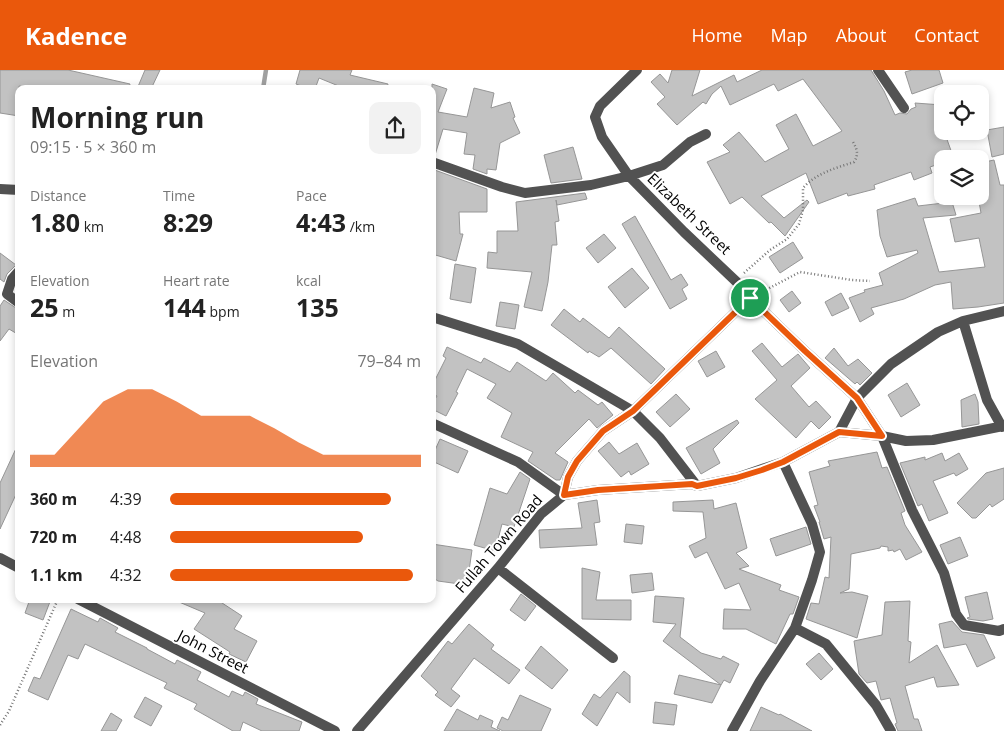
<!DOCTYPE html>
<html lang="en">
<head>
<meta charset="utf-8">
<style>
	:root { --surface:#fff; --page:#f2f2f2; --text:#222; --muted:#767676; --accent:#ea580c }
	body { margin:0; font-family:"Open Sans",sans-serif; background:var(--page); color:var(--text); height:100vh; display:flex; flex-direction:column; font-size:19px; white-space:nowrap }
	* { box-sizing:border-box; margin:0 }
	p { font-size:16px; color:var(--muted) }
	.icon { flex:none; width:28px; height:28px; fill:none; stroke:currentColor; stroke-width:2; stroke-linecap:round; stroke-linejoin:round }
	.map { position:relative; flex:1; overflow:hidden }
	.details { position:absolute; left:15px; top:15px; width:421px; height:518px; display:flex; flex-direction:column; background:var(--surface); border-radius:10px; box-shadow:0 2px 8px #0003 }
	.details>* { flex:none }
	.tools { position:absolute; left:934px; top:15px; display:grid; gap:10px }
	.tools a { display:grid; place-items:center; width:55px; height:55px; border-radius:10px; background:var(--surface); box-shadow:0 2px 8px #0003; font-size:25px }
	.pin { position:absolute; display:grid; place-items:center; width:42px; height:42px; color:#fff; margin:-21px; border:2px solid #fff; border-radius:50%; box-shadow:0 1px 5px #0007 }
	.round { display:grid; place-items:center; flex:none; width:52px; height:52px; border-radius:10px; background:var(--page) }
	.overview { display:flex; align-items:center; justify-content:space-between; height:85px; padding:0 15px }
	h1 { font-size:28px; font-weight:700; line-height:38px }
	.stats { display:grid; grid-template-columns:repeat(3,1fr); gap:8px; height:85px; padding:5px 15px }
	.stats div { display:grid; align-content:center }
	.stats b { font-size:25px; font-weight:700 }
	.stats small { font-size:14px; font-weight:400 }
	.stats p { font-size:14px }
	.chart { height:140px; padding:10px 15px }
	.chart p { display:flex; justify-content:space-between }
	.chart svg { width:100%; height:90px; margin-top:5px; fill:var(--accent); opacity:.7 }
	ul { padding:0 15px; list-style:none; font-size:16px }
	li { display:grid; grid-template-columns:80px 60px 1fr; align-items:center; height:38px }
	li i { height:12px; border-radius:6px; background:var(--accent) }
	header { display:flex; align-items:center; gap:30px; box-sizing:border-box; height:70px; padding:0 25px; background:var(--accent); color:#fff }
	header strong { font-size:24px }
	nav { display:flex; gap:28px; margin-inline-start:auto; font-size:18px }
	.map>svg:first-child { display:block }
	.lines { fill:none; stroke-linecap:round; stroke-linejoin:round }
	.stream { stroke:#a0a0a0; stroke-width:4.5 }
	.building { fill:#c2c2c2; stroke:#969696 }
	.path { stroke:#747474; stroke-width:2.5; stroke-dasharray:1 2.5; stroke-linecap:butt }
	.street { stroke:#525252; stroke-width:10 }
	.route-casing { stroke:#fff; stroke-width:10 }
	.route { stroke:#ea580c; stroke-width:6 }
	.labels { text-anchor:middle; stroke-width:4; stroke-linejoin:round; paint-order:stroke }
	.street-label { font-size:15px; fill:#000; stroke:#fff }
</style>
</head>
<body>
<header>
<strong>Kadence</strong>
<nav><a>Home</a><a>Map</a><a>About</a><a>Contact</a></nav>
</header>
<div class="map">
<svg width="1004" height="661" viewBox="0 0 1004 661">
	<rect width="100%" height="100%" fill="#fff"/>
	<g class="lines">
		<path class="stream" d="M263,19L266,0"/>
	</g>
	<path class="building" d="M0,0H68L130,14L129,19H39L19,16V46L0,43Z
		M145,0H160L151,19H137Z
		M300,0H352L350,5L388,14L387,19H346L319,8L315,19H309L296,14Z
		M672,0H700L692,26L734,5L737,12L762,0H871L884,21L895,45L900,43L907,44L911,39L916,37L915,33L942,35V61H944L954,89H942V93L930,97L932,103L914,110L911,102L874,115L875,119L848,126L847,123L818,134L806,103L761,126L784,148L807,130L809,132L785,166L771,152L769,153L742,127L730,134L707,92L730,82L723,75L739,62L765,92L789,79L776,55L796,44L813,76L842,61L803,9L778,21L774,14L730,35L721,16L712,24L706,34L703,32L677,55L657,34L665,27L651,12L660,4L668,13Z
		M912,0H939L943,13L912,24L905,2Z
		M432,14L447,19L438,42L467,47L474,18L494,23L491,38L510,32L515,47L513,48L520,63L500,73L496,100L487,99V104L473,99L475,85L464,84L467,63L443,59L435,85H432Z
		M1004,57V84L992,87L987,60Z
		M573,77L582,109L551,113L544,85Z
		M994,90L1000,115H1004V233L978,237L953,239L951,212L935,215L904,229L871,238L874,244L860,252L849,228L865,222L864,220L883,215L879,203L918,183L917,180L887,187L880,166L877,140L915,128L918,136L952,132L956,145L923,148L939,202L985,197L979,168L955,172L950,149L981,143L978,126H980V93Z
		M432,99L487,119V142H459L460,164H463L456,191L432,184Z
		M585,123L587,129L557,135L556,130L559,151L555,152L557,175H552L548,212L542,241L524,237L532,202L487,198L488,182L497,183V161H518L516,132Z
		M635,146L671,210L681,204L688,215L682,219L687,229L670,239L622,154Z
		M604,164L616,178L598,193L586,178Z
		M793,172L803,188L780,203L769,187Z
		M0,183L16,195L7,204L4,212L0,209Z
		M455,194L476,198L471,233L450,229Z
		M632,198L649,218L625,238L608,217Z
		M792,221L801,233L789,242L780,230Z
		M841,223L849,238L832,246L825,232Z
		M4,230L19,240V265L9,259L0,271V236Z
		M500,232L519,235L515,259L496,256Z
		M564,239L580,252L583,248L609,268L619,257L665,299L651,314L611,278L599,287L589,281L588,283L551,255Z
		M762,273L782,297L798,284L810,298L791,316L809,337L816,331L831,347L819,359L811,351L796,368L755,329L777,310L752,281Z
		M447,277L481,293L484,288L510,302L517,292L546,311L553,303L575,323L578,320L598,335L602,332L613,345L597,358L589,349L555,383L568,392L560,410H556L528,391L533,382L501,367L512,343L487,328L496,314L467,299L456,322L458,323L446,346L432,339V334L437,326L432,323V316L446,288L443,286Z
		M834,278L848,296L858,289L872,303L860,315L857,312L855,314L825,288Z
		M716,281L725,297L707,307L698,291Z
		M907,313L920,335L901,347L888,325Z
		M676,324L690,339L670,357L656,342Z
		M975,324L978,332L979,354L962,357L961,330Z
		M737,350L739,353L713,379L720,393L701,404L686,378Z
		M440,369L468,381L458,403L432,391V387Z
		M19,372V418L0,459V413Z
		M609,372L619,384L637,373L649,394L631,405L629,401L621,407L598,381Z
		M877,382L882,398L887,397L905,441L901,443L905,455L922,482L906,490L900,479L894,482L893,480L888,481V477L881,476L880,478L851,484L849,519L840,523L852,522L868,526L857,568L806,549L811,533L819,534L825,507L829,508L831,467L824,469L819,452H820L814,436L818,435L809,402L830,396L828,391Z
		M942,383L945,391L959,383L968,399L956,406L954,403L933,411L948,443L929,451L922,434L918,436L900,393L925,387V390Z
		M1004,398V429L992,437L990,434L976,448H972L957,433L986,403Z
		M520,402L530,409L514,457L502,454L495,481L474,475L490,418L507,424Z
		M597,430L600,452L594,453L597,475L540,478L539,460L582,458L578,433Z
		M713,430L714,439L736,433L747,478L736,483L749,496L739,499L781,515L779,520L799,527L793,544H790L776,574L746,559H723L724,539L751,540L739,513L725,519L707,482L695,488L689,476L706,468L703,442L673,441V432Z
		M626,454L644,456L642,474L624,472Z
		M806,457L811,474L776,486L770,469Z
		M960,467L968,486L948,494L940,475Z
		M432,474L472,480L467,515L438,511L432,507Z
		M582,498L600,502L596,530H631V550L582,549Z
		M652,503L654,520L632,523L630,505Z
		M987,522L993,549L983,551L968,549L967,548L970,547L965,527Z
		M521,524L536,536L525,551L510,540Z
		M655,526L684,528L680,567L701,583L721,589L723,586L739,594L730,613L724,610L721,615L663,571L676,554L653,552Z
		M30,529H51L43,550L25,543Z
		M172,529H216L242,546L234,559L257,571L246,592L229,584L230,582L194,559L205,543Z
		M910,531L908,571L911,572L909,593L937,575L959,615L937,617L934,607L905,616L914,649H918L922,661H898L895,654L897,653L890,628L881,630L876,611L867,613L859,604L854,571L882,565L885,532Z
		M71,539L98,552L100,548L118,558L115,562L147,578V579L175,594L177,590L201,602L197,610L229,627L232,621L243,626L245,622L258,629L256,634L302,652L299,661H262L243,652L240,661H233L194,639L197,634L164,618L167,613L85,574L78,589L68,585L48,630L28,621L34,607L40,609Z
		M952,551L962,562L984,565L995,588L977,597L966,574L944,578L939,554Z
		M469,554L494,575L491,579L520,600L509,614L474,588L451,619L460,626L451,637L435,625L438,622L421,606L448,571L452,574Z
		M541,576L568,600L552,619L525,598Z
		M819,583L833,599L821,610L806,594Z
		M624,601L630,606V633L617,622L597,656L582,644L594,624L600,628Z
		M679,605L721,615L712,633L674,624Z
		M520,625L551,639L541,661H503L497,658L502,647L508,650Z
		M145,627L162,636L151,656L134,647Z
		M655,632L677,635L674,655L653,653Z
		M761,637L779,645L780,644L812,661H750Z
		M457,639L478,650L480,645L493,651L491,657L500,661H444Z
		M111,643L122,650L116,661H101Z"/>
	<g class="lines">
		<path class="path" d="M744,203L770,180L787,169L799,154L803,140V118C816,103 836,98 854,92C859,84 857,79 853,72
			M760,223L800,202L852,210L870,211
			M0,655L9,641L58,529"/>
		<path class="street" d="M637,0L600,36L595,47L602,67L629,106L684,162L742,217L750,228L805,281L857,328L882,366L912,440L944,503L956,544L964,555L999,561L1004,559
			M878,0L904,38
			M432,92L502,117L525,123L591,115L629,106L663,95L690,72L706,64
			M0,119L19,120
			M19,201L12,209L7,224L19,233
			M432,247L518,274L633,341L660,368L697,416
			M963,251L987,330L1002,357
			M432,353L518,392L564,425L568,407L577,391L603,361L633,341L750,228
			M839,362L857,328L891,294L938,262L963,251L1004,241
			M0,488L19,498
			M498,498L613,588
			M78,529L335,661
			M795,558L826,574L876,635L891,661
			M357,661L498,498L541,444L564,425L598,420L692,414L697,416L736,408L762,399L783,392L839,362L882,366L906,371L933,370L1004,356
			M732,661L760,611L795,558L812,510L820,482L812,454L783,392"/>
	</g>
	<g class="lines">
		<defs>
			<path id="route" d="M750,228L805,281L857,328L882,366L839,362L783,392L762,400L736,408L697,416L692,414L598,420L564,425L568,407L577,391L603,361L633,341Z"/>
		</defs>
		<use href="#route" class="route-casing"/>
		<use href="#route" class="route"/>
	</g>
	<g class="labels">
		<g class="street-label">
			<text transform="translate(689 144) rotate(44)" y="5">Elizabeth Street</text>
			<text transform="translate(499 474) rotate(-49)" y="5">Fullah Town Road</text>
			<text transform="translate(213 582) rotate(27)" y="5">John Street</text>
		</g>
	</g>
</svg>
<div class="tools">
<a><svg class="icon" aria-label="locate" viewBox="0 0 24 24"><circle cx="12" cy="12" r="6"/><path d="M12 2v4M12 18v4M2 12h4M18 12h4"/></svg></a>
<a><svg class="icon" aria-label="layers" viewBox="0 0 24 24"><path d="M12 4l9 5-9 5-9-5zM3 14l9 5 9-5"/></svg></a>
</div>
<div class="pin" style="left:750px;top:228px;background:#1e9e55"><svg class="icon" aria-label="arrive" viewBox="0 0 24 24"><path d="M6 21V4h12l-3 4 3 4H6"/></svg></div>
<section class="details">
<div class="overview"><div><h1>Morning run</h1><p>09:15 · 5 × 360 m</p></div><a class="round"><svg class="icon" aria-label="share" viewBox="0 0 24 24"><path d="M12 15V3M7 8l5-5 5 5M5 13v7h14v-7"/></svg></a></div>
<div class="stats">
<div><p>Distance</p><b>1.80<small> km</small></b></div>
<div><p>Time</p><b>8:29</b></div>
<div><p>Pace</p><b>4:43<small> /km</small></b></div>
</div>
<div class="stats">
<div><p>Elevation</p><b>25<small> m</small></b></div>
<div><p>Heart rate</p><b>144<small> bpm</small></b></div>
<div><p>kcal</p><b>135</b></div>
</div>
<div class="chart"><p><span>Elevation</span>79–84 m</p>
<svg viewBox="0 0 160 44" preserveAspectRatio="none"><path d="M0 44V38L10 38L20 25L30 12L40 6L50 6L60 12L70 19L80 19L90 19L100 25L110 32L120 38L130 38L140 38L150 38L160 38V44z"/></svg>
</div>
<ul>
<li><b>360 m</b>4:39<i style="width:88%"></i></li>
<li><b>720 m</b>4:48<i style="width:77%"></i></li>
<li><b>1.1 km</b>4:32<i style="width:97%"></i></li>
</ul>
</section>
</div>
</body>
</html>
